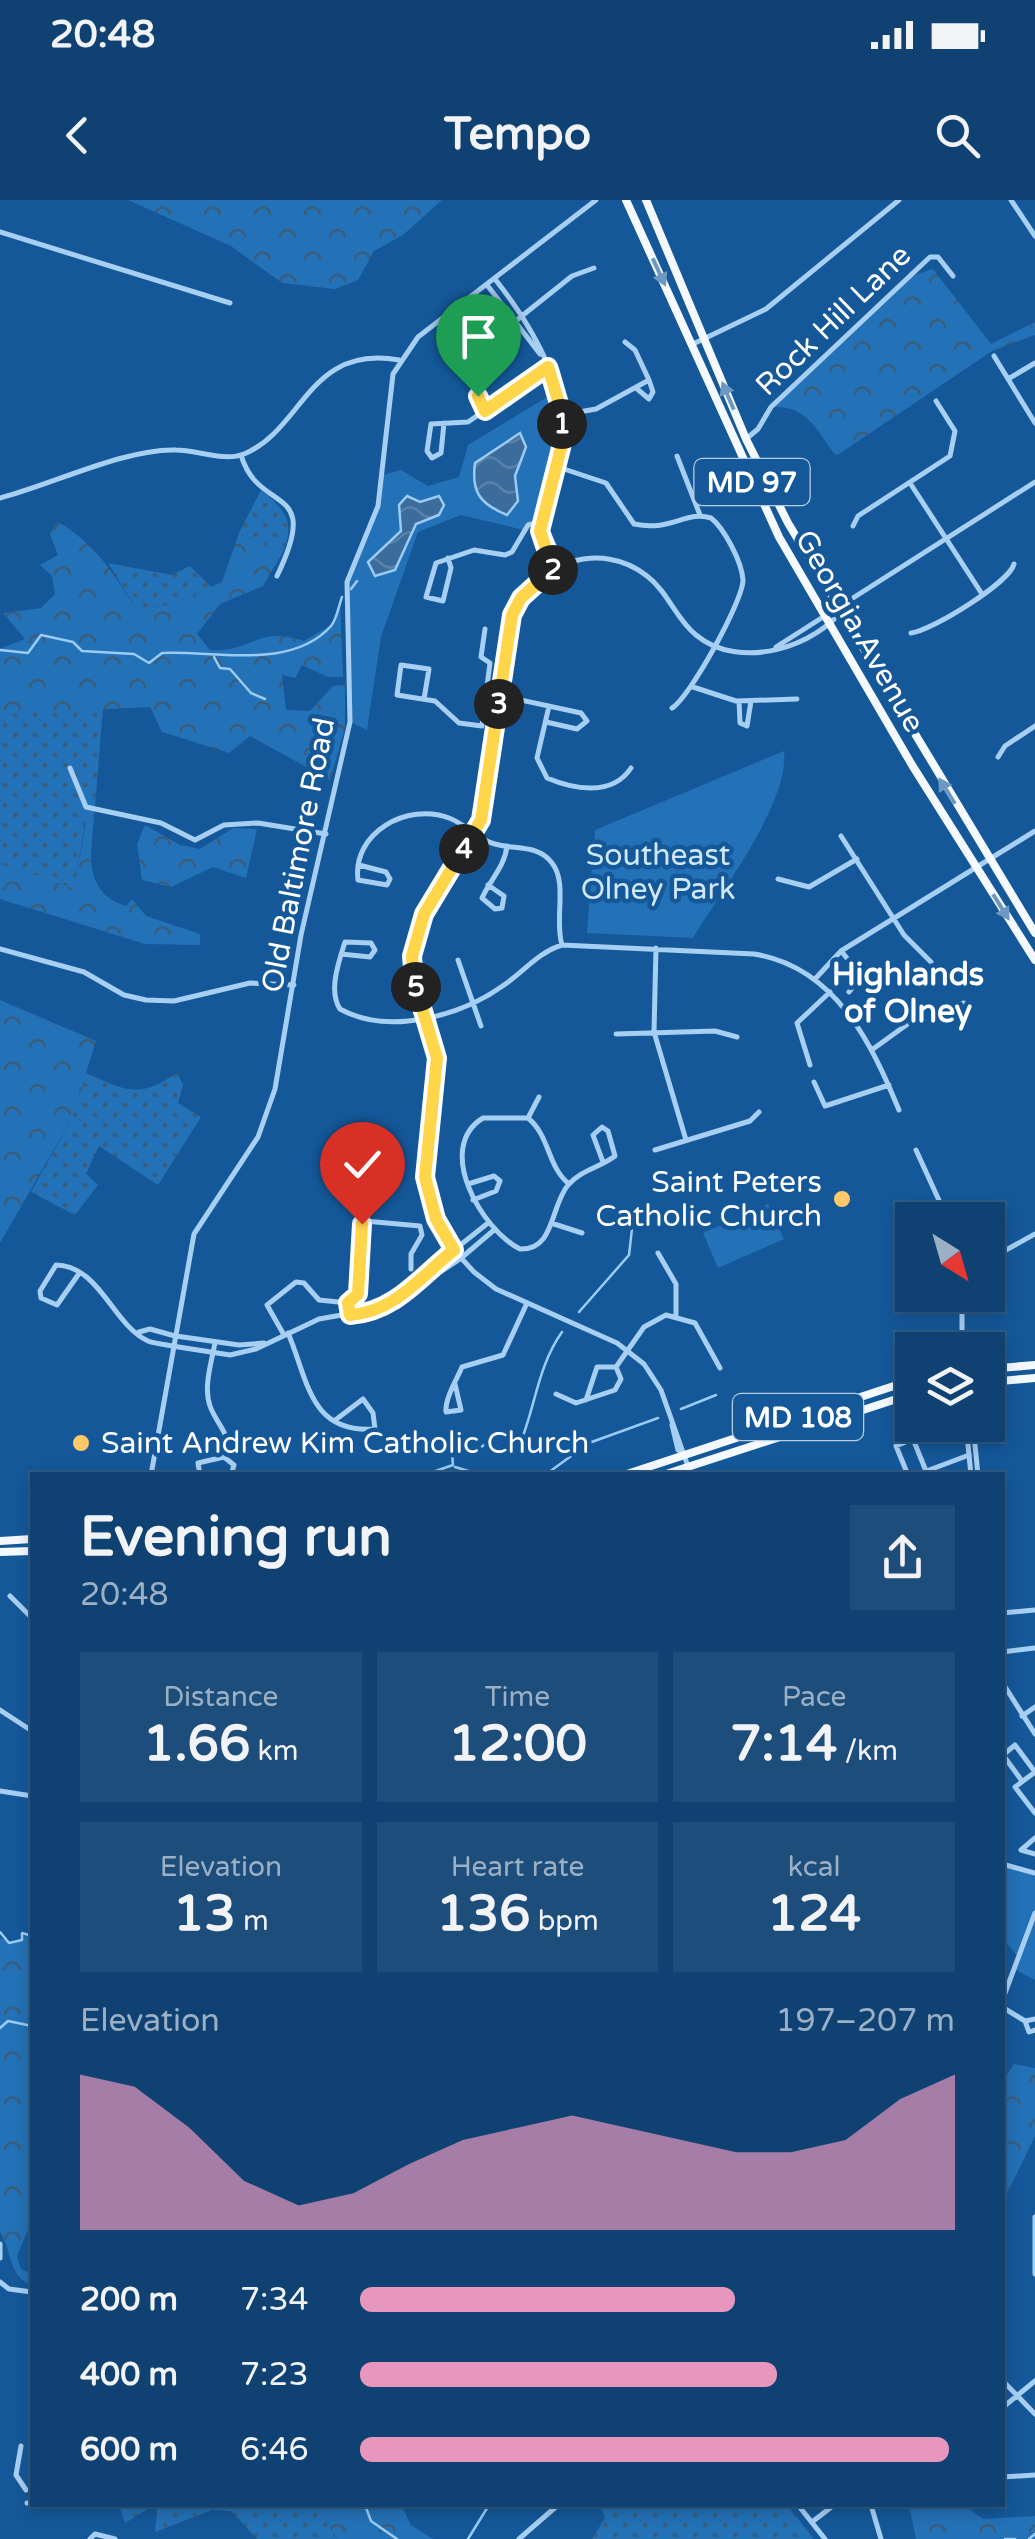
<!DOCTYPE html>
<html lang="en">
<head>
<meta charset="utf-8">
<style>
	:root { --surface:#0f4273; --page:#1d4d7b; --text:#f1f3f6; --muted:#9bb0c4; --line:#2f5b85; --accent:#e797bd }
	body { margin:0; font-family:"Varela Round",sans-serif; background:var(--page); color:var(--text); height:100vh; display:flex; flex-direction:column; font-size:38px; white-space:nowrap }
	* { box-sizing:border-box; margin:0 }
	p { font-size:32px; color:var(--muted) }
	.icon { flex:none; width:55px; height:55px; fill:none; stroke:currentColor; stroke-width:2; stroke-linecap:round; stroke-linejoin:round }
	.map { position:relative; flex:1; overflow:hidden }
	.panel { position:absolute; left:30px; top:1272px; width:975px; height:1035px; display:flex; flex-direction:column; background:var(--surface); border-radius:0px; box-shadow:0 5px 15px #0003,0 0 0 2px var(--line) }
	.panel>* { flex:none }
	.needle { width:65px; rotate:143deg }
	.tools { position:absolute; left:895px; top:1002px; display:grid; gap:20px }
	.tools a { display:grid; place-items:center; width:110px; height:110px; border-radius:0px; background:var(--surface); box-shadow:0 5px 15px #0003,0 0 0 2px var(--line); font-size:50px }
	.pin { position:absolute; display:grid; place-items:center; width:85px; height:85px; color:#fff; margin:-102px -42px; border-radius:50% 50% 50% 0; rotate:-45deg; box-shadow:0 0 10px #0007 }
	.pin .icon { rotate:45deg }
	.km { position:absolute; width:50px; height:50px; margin:-25px; border-radius:50%; background:#222; color:#fff; font-size:28px; line-height:50px; text-align:center }
	.round { display:grid; place-items:center; flex:none; width:105px; height:105px; border-radius:0px; background:var(--page) }
	.headline { display:flex; align-items:center; justify-content:space-between; height:170px; padding:0 50px }
	h1 { font-size:55px; font-weight:700; line-height:75px }
	.figures { display:grid; grid-template-columns:repeat(3,1fr); gap:15px; height:170px; padding:10px 50px }
	.figures div { display:grid; align-content:center; border-radius:0px; background:var(--page); text-align:center }
	.figures b { font-size:50px; font-weight:700 }
	.figures small { font-size:28px; font-weight:400 }
	.figures p { font-size:28px }
	.chart { height:280px; padding:20px 50px }
	.chart p { display:flex; justify-content:space-between }
	.chart svg { width:100%; height:180px; margin-top:10px; fill:var(--accent); opacity:.7 }
	ul { padding:0 50px; list-style:none; font-size:32px }
	li { display:grid; grid-template-columns:160px 120px 1fr; align-items:center; height:75px }
	li i { height:25px; border-radius:12px; background:var(--accent) }
	.status { display:flex; justify-content:space-between; align-items:center; height:70px; padding:0 50px; background:var(--surface); direction:ltr }
	.status svg { height:28px; fill:currentColor }
	header { display:flex; justify-content:space-between; align-items:center; height:130px; padding:0 50px; background:var(--surface); font-size:45px; font-weight:700 }
	.map>svg:first-child { display:block }
	.grass { fill:url(#grass-dots) }
	.forest { fill:url(#forest-crowns) }
	.green { fill:#2371b6 }
	.water { fill:url(#water-waves); stroke:#9acbf6; stroke-width:2.5 }
	.lines { fill:none; stroke-linecap:round; stroke-linejoin:round }
	.stream { stroke:#9acbf6; stroke-width:2.5 }
	.minor { stroke:#a7cff3; stroke-width:5 }
	.tertiary { stroke:#a7cff3; stroke-width:5 }
	.primary { stroke:#f3f9ff; stroke-width:8 }
	.oneway { fill:#6d98c2 }
	.route-casing { stroke:#fff; stroke-width:20 }
	.route { stroke:#ffd54a; stroke-width:12 }
	.poi-dot { fill:#ffc869; stroke:#145899; stroke-width:4 }
	.labels { text-anchor:middle; stroke-width:9; stroke-linejoin:round; paint-order:stroke }
	.shield { fill:#145899; stroke:#b8cde0; stroke-width:2.5 }
	.shield-label { font-size:28px; font-weight:bold; fill:#fff }
	.street-label { font-size:30px; fill:#fff; stroke:#145899 }
	.park-label { font-size:30px; fill:#cfe8fd; stroke:#145899 }
	.poi-label { font-size:30px; fill:#fff; stroke:#145899; text-anchor:end }
	.neighbourhood-label { font-size:32px; font-weight:bold; fill:#fff; stroke:#145899 }
</style>
</head>
<body>
<div class="status"><b>20:48</b><svg viewBox="0 0 49 12"><path d="M0 12V9h3v3zM5 12V6h3v6zM10 12V3h3v9zM15 12V0h3v12zM26 1h20v11H26zM47 4h2v5h-2z"/></svg></div>
<header><svg class="icon" aria-label="back" viewBox="0 0 24 24"><path d="M15 5l-7 7 7 7"/></svg>Tempo<svg class="icon" aria-label="search" viewBox="0 0 24 24"><circle cx="10" cy="10" r="6"/><path d="M15 15l6 6"/></svg></header>
<div class="map">
<svg width="1035" height="2339" viewBox="0 0 1035 2339">
	<defs>
		<pattern id="grass-dots" width="8" height="8" patternUnits="userSpaceOnUse" patternTransform="scale(2.5)"><rect width="8" height="8" fill="#2371b6"/><path d="M2 2h.1M6 6h.1" fill="none" stroke="#3a5d7c" stroke-width="1.8" stroke-linecap="round"/></pattern>
		<pattern id="forest-crowns" width="20" height="18" patternUnits="userSpaceOnUse" patternTransform="scale(2.5)"><rect width="20" height="18" fill="#2371b6"/><path d="M2 6a3 3 0 1 1 6 0M12 15a3 3 0 1 1 6 0" fill="none" stroke="#3a5d7c"/></pattern>
		<pattern id="water-waves" width="16" height="10" patternUnits="userSpaceOnUse" patternTransform="scale(2.5)"><rect width="16" height="10" fill="#3b6c9b"/><path d="M0 5q4-4 8 0t8 0" fill="none" stroke="#5882aa"/></pattern>
	</defs>
	<rect width="100%" height="100%" fill="#145899"/>
	<path class="grass" d="M261,290C286,310 296,323 282,354L239,333Z
		M108,363L172,375L190,366L211,387L168,405L137,410Z
		M103,507L94,619L85,623L74,689L0,664V525L9,514Z
		M86,873C127,891 138,899 177,873L183,885L178,903L201,917L158,985L99,946L86,974L98,985L75,1015L31,992L72,918Z
		M119,2305H317L337,2339H257L231,2311L212,2310L155,2332L157,2310L151,2307L125,2323Z
		M600,2305H787L814,2339H592L605,2318Z"/>
	<path class="forest" d="M128,0H442L403,35L374,51L358,80L335,89L282,83L231,46Z
		M933,69L991,144L1035,122V135L992,151L836,256C816,229 807,205 771,207L908,77Z
		M58,322C97,345 113,373 137,410L168,405L222,382L239,333L282,354L263,386L220,404L197,434L210,450C253,453 256,425 304,441L331,425L340,399L343,477H328L302,465L295,478L282,475L286,510L310,511L333,486L345,485V528L330,580L250,536L229,553L162,532L150,507L9,514L0,525V449L25,439L3,413L41,408L55,394L52,376L40,365L58,355L50,334Z
		M94,619C90,656 84,693 126,706L132,699L146,716L200,734V745L145,744L0,699V664L74,688L86,622Z
		M145,625L180,645L200,649L233,628L257,629L246,678L213,667L171,687L142,680L137,644Z
		M0,800L96,841L72,918L0,1043Z
		M32,1734V2020L17,2056L21,2069L32,2074L29,2084C8,2074 12,2050 0,2032V1738L11,1742Z
		M1014,1864L1035,1868V1936L1003,2002V1881Z
		M317,2305H401L411,2325L433,2339H337Z
		M909,2305H964L983,2319L1035,2316V2339H916Z"/>
	<path class="green" d="M557,191L562,244L543,321L523,330L461,315L418,332L381,437L367,530L350,522L347,382L373,323L383,275L401,270L428,286L459,277L468,245Z
		M784,551C790,602 720,693 693,738L587,733L595,630Z
		M768,1004L784,1039L718,1068L703,1033Z
		M1002,1664L1035,1673V1780L1016,1770L1019,1758L1003,1739Z"/>
	<path class="water" d="M520,233L526,247L515,276L518,301L507,315C480,304 471,292 475,263Z
		M407,296L420,302L439,296L444,305L439,315L416,324L395,370L375,376L368,362L401,331L399,305Z"/>
	<g class="lines">
		<path class="stream" d="M351,389L357,381
			M0,450L28,453L41,435L73,442L82,451L134,454L149,463L162,453C213,450 291,471 331,426C337,419 339,405 342,397
			M214,457L220,468L230,469L251,493L265,499
			M579,1112L629,1055L633,1020
			M681,1209L716,1195
			M455,1267L482,1275
			M424,1275L453,1265L452,1254L461,1249L474,1252L487,1243L505,1250L519,1246C535,1210 537,1167 562,1132
			M545,1275L589,1243L658,1218
			M0,1732L9,1743L22,1740V1733L32,1736
			M0,1828L8,1821L32,1826
			M365,2305L371,2321L397,2339
			M468,2339L489,2305
			M1005,2339H1015
			M1029,2339L1035,2334"/>
		<path class="minor" d="M1011,0L1035,36
			M0,32L230,103
			M495,79C535,130 575,197 559,265C547,316 534,316 553,369
			M487,85L540,154
			M994,156L1035,223
			M1008,179L1035,163
			M636,188L649,199L653,192L649,180
			M485,211L475,188L478,151L572,76L594,68
			M562,215L596,209L649,180L635,150L625,142
			M444,223L441,253L432,258L427,251L431,224L468,222L548,167
			M746,239L758,229L771,207L930,57H938L953,76
			M241,255C259,316 323,281 277,376
			M677,256L700,315
			M558,267L606,283L634,324C672,332 686,310 711,318C724,328 742,362 743,380C743,401 690,497 672,508
			M910,283L982,394
			M0,298C51,285 126,248 176,250C197,250 224,262 244,254C304,229 308,144 399,160
			M544,324L563,364
			M853,326L858,316L950,256L955,231L936,201
			M448,358L451,368L443,401L426,397L436,363L474,350L505,355L512,352L528,325L543,321
			M911,433C931,431 1009,383 1014,364
			M693,487L736,501L797,499
			M488,493L581,513L587,521L577,529L546,522
			M424,499L429,469L401,465L397,495L435,501L459,523L482,526L490,463L481,457L485,429
			M739,501L740,523L747,526L751,501
			M549,506L537,558L547,578C573,589 612,597 631,568
			M998,557L1005,546L1035,526
			M70,568L86,607L161,623L195,640L224,625L258,623L326,634
			M841,636L904,735L931,762
			M359,665L386,672L390,679L387,685L358,680C352,633 407,602 449,618C466,624 478,640 495,644C515,650 538,644 552,663C568,683 554,720 562,745
			M778,679L809,687L857,659
			M488,685L504,696L502,708L495,709L482,698C490,680 505,666 507,646
			M656,748L654,832L686,940
			M0,749L84,772L124,795L146,800L174,801L250,783L294,785
			M842,752L861,776L849,792
			M341,754L370,757L375,750L371,743L345,742C339,761 328,791 340,809C389,836 461,816 504,785C523,772 539,752 562,745L754,754C835,767 871,842 899,910
			M458,760L481,826
			M815,779L841,751L1035,631
			M616,834L715,831L737,837
			M873,849L916,818L964,803
			M810,865L797,823L830,792
			M814,882L825,906L889,885
			M528,918L539,897
			M655,950L750,921L759,912
			M916,950L948,1020
			M468,984L494,976L500,981L496,991L473,1000
			M569,984C547,966 550,936 528,918H483C434,948 482,1030 520,1049C555,1050 550,1007 568,985C581,970 601,967 615,956L608,931L602,927L593,935L603,962
			M551,1023L582,1033
			M454,1050L488,1023
			M658,1053L676,1084V1115
			M460,1059L494,1030
			M78,1075L57,1105L41,1098L40,1091L56,1065C100,1066 113,1125 148,1141C155,1144 165,1144 172,1146
			M139,1132L150,1129L175,1136
			M288,1133C308,1179 309,1234 375,1229L373,1213L363,1199L334,1221
			M284,1135L267,1105L296,1082L304,1083L319,1100L348,1103L356,1097L365,1021L420,1026L422,1035L411,1054V1069
			M215,1142C212,1162 203,1186 210,1206C217,1226 234,1235 224,1257
			M455,1184L461,1210L446,1212C445,1198 456,1181 462,1167L503,1155L527,1103
			M556,1194L576,1203L615,1190L621,1179L616,1167
			M586,1200L597,1167H616L644,1127L666,1115L695,1123L720,1168
			M224,1257L234,1265L231,1275
			M200,1275L198,1263L224,1257
			M908,1275L896,1246L913,1239L926,1271
			M916,1275L969,1255
			M10,1396L32,1418
			M1002,1413L1035,1410
			M1002,1452L1035,1448
			M0,1510L32,1531
			M1022,1516L1035,1507
			M1022,1581L1003,1555L1015,1545L1035,1572L1015,1587L1035,1613
			M0,1591L32,1596
			M1035,1638L1021,1650L1035,1654
			M1002,1807L1025,1821L1029,1832L1035,1830
			M1025,1821L1035,1819
			M1035,2017V2074
			M0,2044V2058
			M0,2082L9,2089L32,2092
			M1002,2180L1035,2214
			M1002,2208L1035,2181
			M21,2246L16,2275L26,2290
			M1002,2277L1035,2275
			M27,2303H32
			M871,2305L881,2339
			M812,2322L834,2305
			M90,2339L95,2334L115,2339
			M519,2339L558,2305"/>
		<path class="tertiary" d="M693,144L766,109L899,0
			M776,447L1035,282
			M988,1060L1035,1034
			M401,1097L452,1051
			M176,1136L239,1145L264,1143
			M172,1146L230,1155L256,1149L319,1119L387,1107L460,1059
			M962,1150V1095
			M672,1225L678,1250L684,1253
			M966,1225L971,1275
			M973,1225L978,1275
			M151,1275L194,1034L258,937L275,889L301,735L350,522L347,382L378,306L393,174L418,137L596,0
			M691,1275L661,1190L644,1164L617,1143L496,1089L474,1072L450,1046L430,1001L425,947L437,858L414,781L415,737L481,620L512,415C534,363 601,339 647,376C668,392 676,419 696,435C739,471 817,448 846,405
			M1002,1482L1035,1534
			M1002,1664L1035,1673
			M1002,1801L1035,1713
			M798,2305L825,2339"/>
		<path class="primary" d="M626,0L779,337L912,565L1035,760
			M646,0L746,239L788,323L1035,733
			M988,1169L1035,1165
			M988,1182L1035,1178
			M624,1275L912,1180
			M663,1275L912,1194
			M0,1341L32,1339
			M0,1352L32,1351"/>
	</g>
	<defs><path id="oneway-solid" d="M-6-.8H1V-3.2L6.5 0L1 3.2V.8H-6Z" transform="scale(2.5)"/></defs>
	<g class="oneway">
		<use href="#oneway-solid" transform="translate(659 72) rotate(65)"/>
		<use href="#oneway-solid" transform="translate(728 196) rotate(-113)"/>
		<use href="#oneway-solid" transform="translate(947 591) rotate(-122)"/>
		<use href="#oneway-solid" transform="translate(1001 707) rotate(58)"/>
	</g>
	<g class="lines">
		<defs>
			<path id="route" d="M362,1024L358,1094L348,1103L350,1115C395,1112 420,1077 454,1050L436,1019L425,977L437,858L414,781L412,756L424,714L481,620L512,415L521,398L553,369L540,331L562,244V214L550,173L548,167L485,211L478,196"/>
		</defs>
		<use href="#route" class="route-casing"/>
		<use href="#route" class="route"/>
	</g>
	<g class="poi-dot">
		<circle cx="842" cy="999" r="10"/>
		<circle cx="81" cy="1243" r="10"/>
	</g>
	<g class="labels">
		<g class="shield">
			<rect x="694.5" y="259" width="115" height="46" rx="8"/>
			<rect x="733" y="1194" width="130" height="46" rx="8"/>
		</g>
		<g class="shield-label">
			<text x="752" y="292">MD 97</text>
			<text x="798" y="1227">MD 108</text>
		</g>
		<g class="street-label">
			<text transform="translate(833 120) rotate(-44)" y="10">Rock Hill Lane</text>
			<text transform="translate(860 431) rotate(60)" y="10">Georgia Avenue</text>
			<text transform="translate(298 655) rotate(-79)" y="10">Old Baltimore Road</text>
		</g>
		<g class="park-label">
			<text x="658" y="665">Southeast<tspan x="658" dy="34">Olney Park</tspan></text>
		</g>
		<g class="poi-label">
			<text x="822" y="992">Saint Peters<tspan x="822" dy="34">Catholic Church</tspan></text>
			<text x="101" y="1253" text-anchor="start">Saint Andrew Kim Catholic Church</text>
		</g>
		<g class="neighbourhood-label">
			<text x="908" y="785">Highlands<tspan x="908" dy="37">of Olney</tspan></text>
		</g>
	</g>
</svg>
<div class="tools">
<a><svg class="needle" viewBox="-14 -14 28 28"><path d="M0-13l5 13h-10z" fill="#e53935"/><path d="M0 13l5-13h-10z" fill="#9bb0c4"/></svg></a>
<a><svg class="icon" aria-label="layers" viewBox="0 0 24 24"><path d="M12 4l9 5-9 5-9-5zM3 14l9 5 9-5"/></svg></a>
</div>
<div class="pin" style="left:478px;top:196px;background:#1e9e55"><svg class="icon" aria-label="arrive" viewBox="0 0 24 24"><path d="M6 21V4h12l-3 4 3 4H6"/></svg></div>
<div class="pin" style="left:362px;top:1024px;background:#d93025"><svg class="icon" aria-label="check" viewBox="0 0 24 24"><path d="M5 12l5 5 9-10"/></svg></div>
<b class="km" style="left:562px;top:224px">1</b>
<b class="km" style="left:553px;top:370px">2</b>
<b class="km" style="left:499px;top:504px">3</b>
<b class="km" style="left:464px;top:649px">4</b>
<b class="km" style="left:416px;top:787px">5</b>
<section class="panel">
<div class="headline"><div><h1>Evening run</h1><p>20:48</p></div><a class="round"><svg class="icon" aria-label="share" viewBox="0 0 24 24"><path d="M12 15V3M7 8l5-5 5 5M5 13v7h14v-7"/></svg></a></div>
<div class="figures">
<div><p>Distance</p><b>1.66<small> km</small></b></div>
<div><p>Time</p><b>12:00</b></div>
<div><p>Pace</p><b>7:14<small> /km</small></b></div>
</div>
<div class="figures">
<div><p>Elevation</p><b>13<small> m</small></b></div>
<div><p>Heart rate</p><b>136<small> bpm</small></b></div>
<div><p>kcal</p><b>124</b></div>
</div>
<div class="chart"><p><span>Elevation</span>197–207 m</p>
<svg viewBox="0 0 160 44" preserveAspectRatio="none"><path d="M0 44V6L10 9L20 19L30 32L40 38L50 35L60 28L70 22L80 19L90 16L100 19L110 22L120 25L130 25L140 22L150 12L160 6V44z"/></svg>
</div>
<ul>
<li><b>200 m</b>7:34<i style="width:63%"></i></li>
<li><b>400 m</b>7:23<i style="width:70%"></i></li>
<li><b>600 m</b>6:46<i style="width:99%"></i></li>
</ul>
</section>
</div>
</body>
</html>
